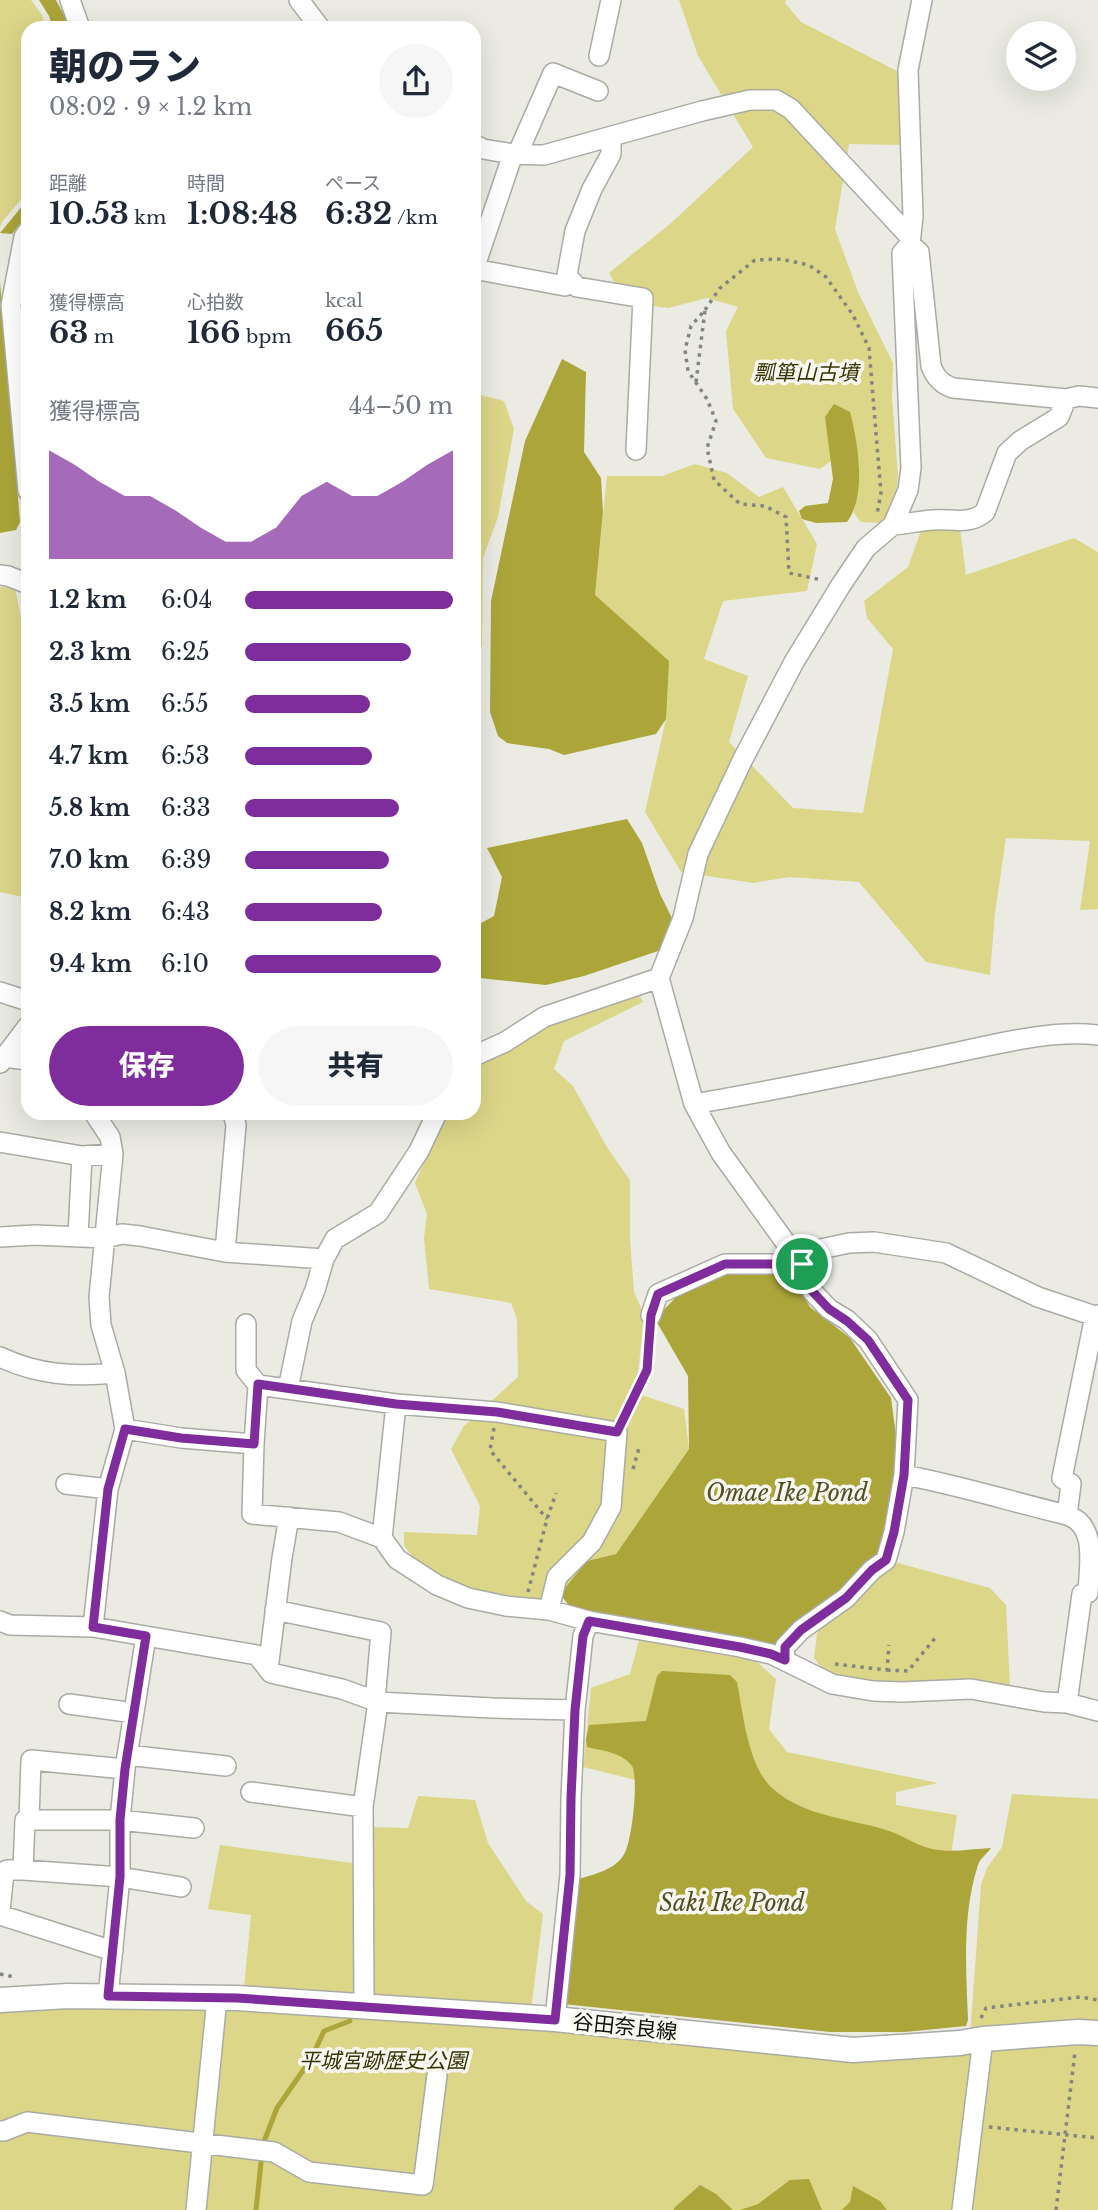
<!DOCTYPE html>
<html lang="ja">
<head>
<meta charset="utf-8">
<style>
	:root { --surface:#fff; --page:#f6f6f7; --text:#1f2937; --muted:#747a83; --accent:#7f2d9c }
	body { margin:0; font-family:"Libre Baskerville","Noto Sans JP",serif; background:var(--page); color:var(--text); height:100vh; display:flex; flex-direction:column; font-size:26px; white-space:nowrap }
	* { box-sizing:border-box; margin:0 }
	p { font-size:23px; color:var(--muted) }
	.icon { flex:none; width:38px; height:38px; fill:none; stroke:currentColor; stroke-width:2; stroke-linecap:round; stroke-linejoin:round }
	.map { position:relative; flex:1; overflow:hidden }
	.sheet { position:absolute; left:21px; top:21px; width:460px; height:1099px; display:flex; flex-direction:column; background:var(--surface); border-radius:21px; box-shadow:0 7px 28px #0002 }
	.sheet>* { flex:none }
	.fabs { position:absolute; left:1006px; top:21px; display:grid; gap:14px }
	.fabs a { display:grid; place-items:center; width:70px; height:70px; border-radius:50%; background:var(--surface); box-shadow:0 7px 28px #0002; font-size:35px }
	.pin { position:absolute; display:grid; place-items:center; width:60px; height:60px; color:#fff; margin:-30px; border:4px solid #fff; border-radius:50%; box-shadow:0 2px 7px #0007 }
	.round { display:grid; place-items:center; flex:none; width:74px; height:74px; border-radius:37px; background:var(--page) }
	.overview { display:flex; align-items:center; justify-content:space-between; height:119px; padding:0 28px }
	h1 { font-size:38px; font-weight:800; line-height:52px }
	.metrics { display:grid; grid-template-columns:repeat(3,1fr); gap:10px; height:119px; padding:7px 28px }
	.metrics div { display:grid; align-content:center }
	.metrics b { font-size:30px; font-weight:800 }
	.metrics small { font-size:19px; font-weight:400 }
	.metrics p { font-size:19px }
	.chart { height:196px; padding:14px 28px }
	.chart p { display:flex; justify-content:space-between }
	.chart svg { width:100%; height:126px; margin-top:7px; fill:var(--accent); opacity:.7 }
	.cta { display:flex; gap:14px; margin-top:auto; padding:14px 28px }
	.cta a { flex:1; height:80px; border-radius:42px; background:var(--accent); color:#fff; font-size:28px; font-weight:800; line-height:80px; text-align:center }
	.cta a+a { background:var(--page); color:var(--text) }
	ul { padding:0 28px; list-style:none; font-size:23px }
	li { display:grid; grid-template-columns:112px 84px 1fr; align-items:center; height:52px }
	li i { height:18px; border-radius:9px; background:var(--accent) }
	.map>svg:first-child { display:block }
	.green { fill:#dbd688 }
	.water { fill:#aba53a }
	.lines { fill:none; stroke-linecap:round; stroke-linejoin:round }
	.stream { stroke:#aba53a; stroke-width:5 }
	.minor-casing { stroke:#ababa5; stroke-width:22 }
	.major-casing { stroke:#ababa5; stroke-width:27 }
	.path { stroke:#858580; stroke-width:3.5; stroke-dasharray:3.5 5; stroke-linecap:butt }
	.minor { stroke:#fff; stroke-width:19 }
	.major { stroke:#fff; stroke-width:24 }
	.route-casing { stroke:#fff; stroke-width:14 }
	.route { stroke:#7f2d9c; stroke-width:9 }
	.labels { text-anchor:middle; stroke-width:7; stroke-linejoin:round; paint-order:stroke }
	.park-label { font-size:21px; font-style:italic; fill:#363305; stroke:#f8f8f1 }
	.street-label { font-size:21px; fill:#121210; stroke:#f8f8f1 }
	.water-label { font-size:23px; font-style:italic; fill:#524f24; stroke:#f8f8f1 }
</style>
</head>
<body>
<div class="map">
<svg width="1098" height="2210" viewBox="0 0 1098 2210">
	<rect width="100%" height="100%" fill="#ebebe4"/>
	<path class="green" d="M0,0H31L42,15L46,28H28V191L2,222L0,228Z
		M679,0H786L785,3L801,22L899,72L902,145L849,144L835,229L858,292L893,363L892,398L898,475L895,503L881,523L861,522L854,513L859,465L856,442L820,469L766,458L733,409L726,331L738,307L707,298L668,308L626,302L609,273L670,224L753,147L698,56Z
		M477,394L504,401L514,429L498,517L483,558L482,646L474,649V397Z
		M695,464L727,473L759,497L783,487L817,544L807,591L723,601L704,659L748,676L729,742L793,808L863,813L893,649L867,618L864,601L908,567L923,525L960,529L966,575L1074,538L1098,552V909L1080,910L1090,841L1006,838L995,913L990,975L926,962L859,882L789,877L753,883L681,872L645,812L666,719L595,595L607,476H662Z
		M0,587L15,588L28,652V898L0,892Z
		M631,980L643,1002L564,1041L554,1069L573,1086L608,1149L630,1180V1239L634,1292L644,1315L638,1375L629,1391L684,1409L689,1449L616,1554L587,1561L560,1594L542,1599L478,1592L426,1572L404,1546V1532L477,1535L480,1506L451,1449L464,1426L518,1377L517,1319L511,1303L429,1289L424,1238L427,1214L415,1183L446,1113H474V1064Z
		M898,1563L990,1588L1006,1605L1010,1686L961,1683L859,1685L829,1677L814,1658L817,1634L827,1617Z
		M639,1640L756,1661L776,1679L769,1729L787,1752L938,1783L896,1792V1805L957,1815L948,1874L652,1784L583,1767L591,1688L630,1674Z
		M1012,1794L1098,1799V2210H0V2007L242,2009L251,1915L208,1909L220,1845L367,1865V1827L408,1828L418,1796L475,1800L488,1843L526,1901L543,1914L529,2026L969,2050L981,1885L987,1868L1002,1847Z"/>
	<path class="water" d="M39,0H56L71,28H53L49,16Z
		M28,199V214L12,234L0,233Z
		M0,282L20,522L16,530L0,533Z
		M562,359L586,372L584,452L601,478L603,512L595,595L669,661L666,719L656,734L564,755L549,749L507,743L498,736L490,712L491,601L525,441Z
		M834,404L850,412C858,443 867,495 847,522L816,523L802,519L799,511L805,506L828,503L833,479L825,417Z
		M627,819L642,843L660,894L674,922L661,950L584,976L546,985L480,978L479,962L474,953V927L494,916L502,877L487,848Z
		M729,1271L791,1273L810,1307L850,1338L891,1398L900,1466L880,1552L834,1597L773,1647L571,1608L560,1594L587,1561L616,1554L689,1449L688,1376L655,1319L678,1295Z
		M662,1671L730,1675L737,1682C743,1713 748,1766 772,1788C805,1818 852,1818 892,1832C905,1837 918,1846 932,1849C950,1853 972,1849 991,1848C987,1854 980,1858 978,1865C962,1914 966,1969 968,2020L966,2026L905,2032H830L563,2004L575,1880C591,1875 613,1871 623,1856C632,1845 639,1777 632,1766C622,1752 602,1751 587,1747L586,1739L589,1725L646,1721L657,1676Z
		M809,2179L822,2210H740L758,2204L790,2180Z
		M700,2185L716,2194L733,2210H674V2208Z
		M853,2186L880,2201L887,2210H842L850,2202Z"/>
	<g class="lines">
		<path class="stream" d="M256,2210L263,2144L277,2108L311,2059L324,2031L350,2021"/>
		<defs>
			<path id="minor" d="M70,0L80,28
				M299,0L320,28
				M922,0L908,70L913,216L910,244L919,252L931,366C935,377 941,384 953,388L1066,399L1079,396L1098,398
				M599,56L611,0
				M474,144L483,149L513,154L544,155L702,111L750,100H776L791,109L910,237
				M517,155L553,73L598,91
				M28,231L24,237L11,305L28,491
				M474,269L565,286L575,231L592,189L611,154V137
				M474,269L513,154
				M567,276L577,287L643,298L636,450
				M893,525C906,524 919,521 932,520C951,518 969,526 985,512L1007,453L1020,441L1059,417L1066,399
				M0,575L8,576L28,584
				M0,992L28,1001
				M474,1056L505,1042L544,1017L659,978
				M3,1057L28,1060
				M0,1063L28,1026
				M694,1104C775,1090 855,1074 935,1057C986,1047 1046,1029 1098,1035
				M0,1142L82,1156L113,1154
				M78,1236L82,1156
				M0,1237L35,1235L105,1238L122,1234L140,1236L225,1252L324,1259
				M225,1252L236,1125L233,1113
				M651,1315L658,1294L725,1264H801L821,1249L849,1243L874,1242L946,1253L1038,1297L1095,1316L1098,1315
				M0,1357C38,1375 74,1377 115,1373
				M258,1385L396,1404L497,1412L617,1432L611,1507L592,1542L557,1577L549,1610
				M288,1389L302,1321L315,1290L324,1259L335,1239L378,1213L419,1151L437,1113
				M125,1429L181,1438L254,1444L258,1385L246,1370V1324
				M254,1444L252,1514L339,1522L382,1538L397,1559L437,1585L468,1598L506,1606L549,1610L589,1621
				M904,1475C959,1485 1012,1502 1067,1515C1098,1525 1089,1566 1088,1593L1082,1594L1067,1703
				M66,1484L108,1489
				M1067,1515L1071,1484L1062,1478L1095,1316
				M382,1538L396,1404
				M275,1610L381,1632L375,1701
				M0,1621L10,1625L93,1627L257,1655L271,1673L342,1689L378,1702L363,1807L364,2006
				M93,1627L108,1489L125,1429L115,1373L101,1325L99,1297L113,1154L110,1137L94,1113
				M784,1660L785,1647L801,1630L846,1598L872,1570L886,1560L894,1532L904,1475L908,1400L868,1340L847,1320L829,1309L812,1291L801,1264L721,1153L694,1104L659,978L683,918L698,854L743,759L794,662L841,585L866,548L893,525L908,490L911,468L902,253L910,244
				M268,1669L282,1558L289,1517
				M378,1702L492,1708L575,1710
				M69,1704L134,1713
				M127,1755L226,1766
				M251,1792L363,1807
				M29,1820L31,1760L125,1769
				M23,1870L25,1820H120L194,1828
				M113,1951L3,1916L0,1911L4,1872L7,1870H23L120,1877L181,1887
				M108,1996L120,1877V1820L125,1769L146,1636
				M555,2019L570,1875L571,1799L575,1710L583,1636L589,1621L740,1647L771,1654L832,1684L873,1691L902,1692L971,1689L1044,1702L1067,1703L1098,1711
				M0,2131H4L27,2122L274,2152L309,2172L423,2185L437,2075
				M196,2210L217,1998
				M962,2210L983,2039"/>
			<path id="major" d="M0,2000L68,1996L237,1998L555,2019L853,2050L960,2043L983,2039L1078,2032L1098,2033"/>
		</defs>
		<use href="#minor" class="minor-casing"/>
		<use href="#major" class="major-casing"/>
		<path class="path" d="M705,310L720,288L755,260L781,259L809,265L826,277L853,315L869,348L881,493L877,514
			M696,382L705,310L691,326L685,350L688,371L707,399L716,421L707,448L714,480L740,504L765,506L786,517L789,573L822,580
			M625,1416L647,1370L650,1331
			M494,1428L490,1450L547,1519
			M633,1469L639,1448
			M528,1592L547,1519L556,1493
			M835,1664L887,1670L889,1645
			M887,1670L908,1671L936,1637
			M0,1974L15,1977
			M981,2018L986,2008L1080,1997L1098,2000
			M989,2127L1098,2138
			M1056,2210L1075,2052"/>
		<use href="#minor" class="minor"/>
		<use href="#major" class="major"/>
	</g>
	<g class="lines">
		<defs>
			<path id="route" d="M725,1264H802L812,1291L829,1309L847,1321L868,1340L908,1400L904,1475L894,1532L886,1560L872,1570L846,1598L801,1630L785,1647V1660L771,1654L740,1647L589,1621L583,1636L575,1710L571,1798L570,1875L555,2020L237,1998L108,1996L120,1877V1820L125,1769L146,1636L93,1627L108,1489L125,1429L181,1438L254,1444L258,1384L396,1404L497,1412L617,1432L647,1370L651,1315L658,1294Z"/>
		</defs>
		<use href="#route" class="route-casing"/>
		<use href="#route" class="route"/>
	</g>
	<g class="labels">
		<g class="park-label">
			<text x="806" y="380">瓢箪山古墳</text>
			<text x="383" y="2068">平城宮跡歴史公園</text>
		</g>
		<g class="street-label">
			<text transform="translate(625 2027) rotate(6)" y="7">谷田奈良線</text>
		</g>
		<g class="water-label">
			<text x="787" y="1501">Omae Ike Pond</text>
			<text x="732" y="1911">Saki Ike Pond</text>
		</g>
	</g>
</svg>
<div class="fabs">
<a><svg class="icon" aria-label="layers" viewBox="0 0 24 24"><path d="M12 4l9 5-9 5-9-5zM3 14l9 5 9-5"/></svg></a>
</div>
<div class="pin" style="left:802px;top:1264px;background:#1e9e55"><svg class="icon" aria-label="arrive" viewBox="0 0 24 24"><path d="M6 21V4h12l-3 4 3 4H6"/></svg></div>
<section class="sheet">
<div class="overview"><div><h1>朝のラン</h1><p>08:02 · 9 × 1.2 km</p></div><a class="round"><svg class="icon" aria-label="share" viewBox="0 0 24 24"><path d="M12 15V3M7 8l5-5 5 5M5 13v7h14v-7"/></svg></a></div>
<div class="metrics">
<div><p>距離</p><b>10.53<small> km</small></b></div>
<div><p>時間</p><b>1:08:48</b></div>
<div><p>ペース</p><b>6:32<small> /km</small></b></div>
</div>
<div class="metrics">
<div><p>獲得標高</p><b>63<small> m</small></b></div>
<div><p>心拍数</p><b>166<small> bpm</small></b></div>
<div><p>kcal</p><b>665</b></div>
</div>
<div class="chart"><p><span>獲得標高</span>44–50 m</p>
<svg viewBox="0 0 160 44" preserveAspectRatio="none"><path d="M0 44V6L10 11L20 17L30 22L40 22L50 27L60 33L70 38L80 38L90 33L100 22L110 17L120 22L130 22L140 17L150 11L160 6V44z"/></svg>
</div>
<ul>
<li><b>1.2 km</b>6:04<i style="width:100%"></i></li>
<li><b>2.3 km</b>6:25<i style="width:80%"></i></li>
<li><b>3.5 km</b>6:55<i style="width:60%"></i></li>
<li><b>4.7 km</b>6:53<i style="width:61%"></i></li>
<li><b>5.8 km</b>6:33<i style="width:74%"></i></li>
<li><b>7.0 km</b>6:39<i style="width:69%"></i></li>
<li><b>8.2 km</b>6:43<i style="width:66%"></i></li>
<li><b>9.4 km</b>6:10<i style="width:94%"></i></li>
</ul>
<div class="cta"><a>保存</a><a>共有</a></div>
</section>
</div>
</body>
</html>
